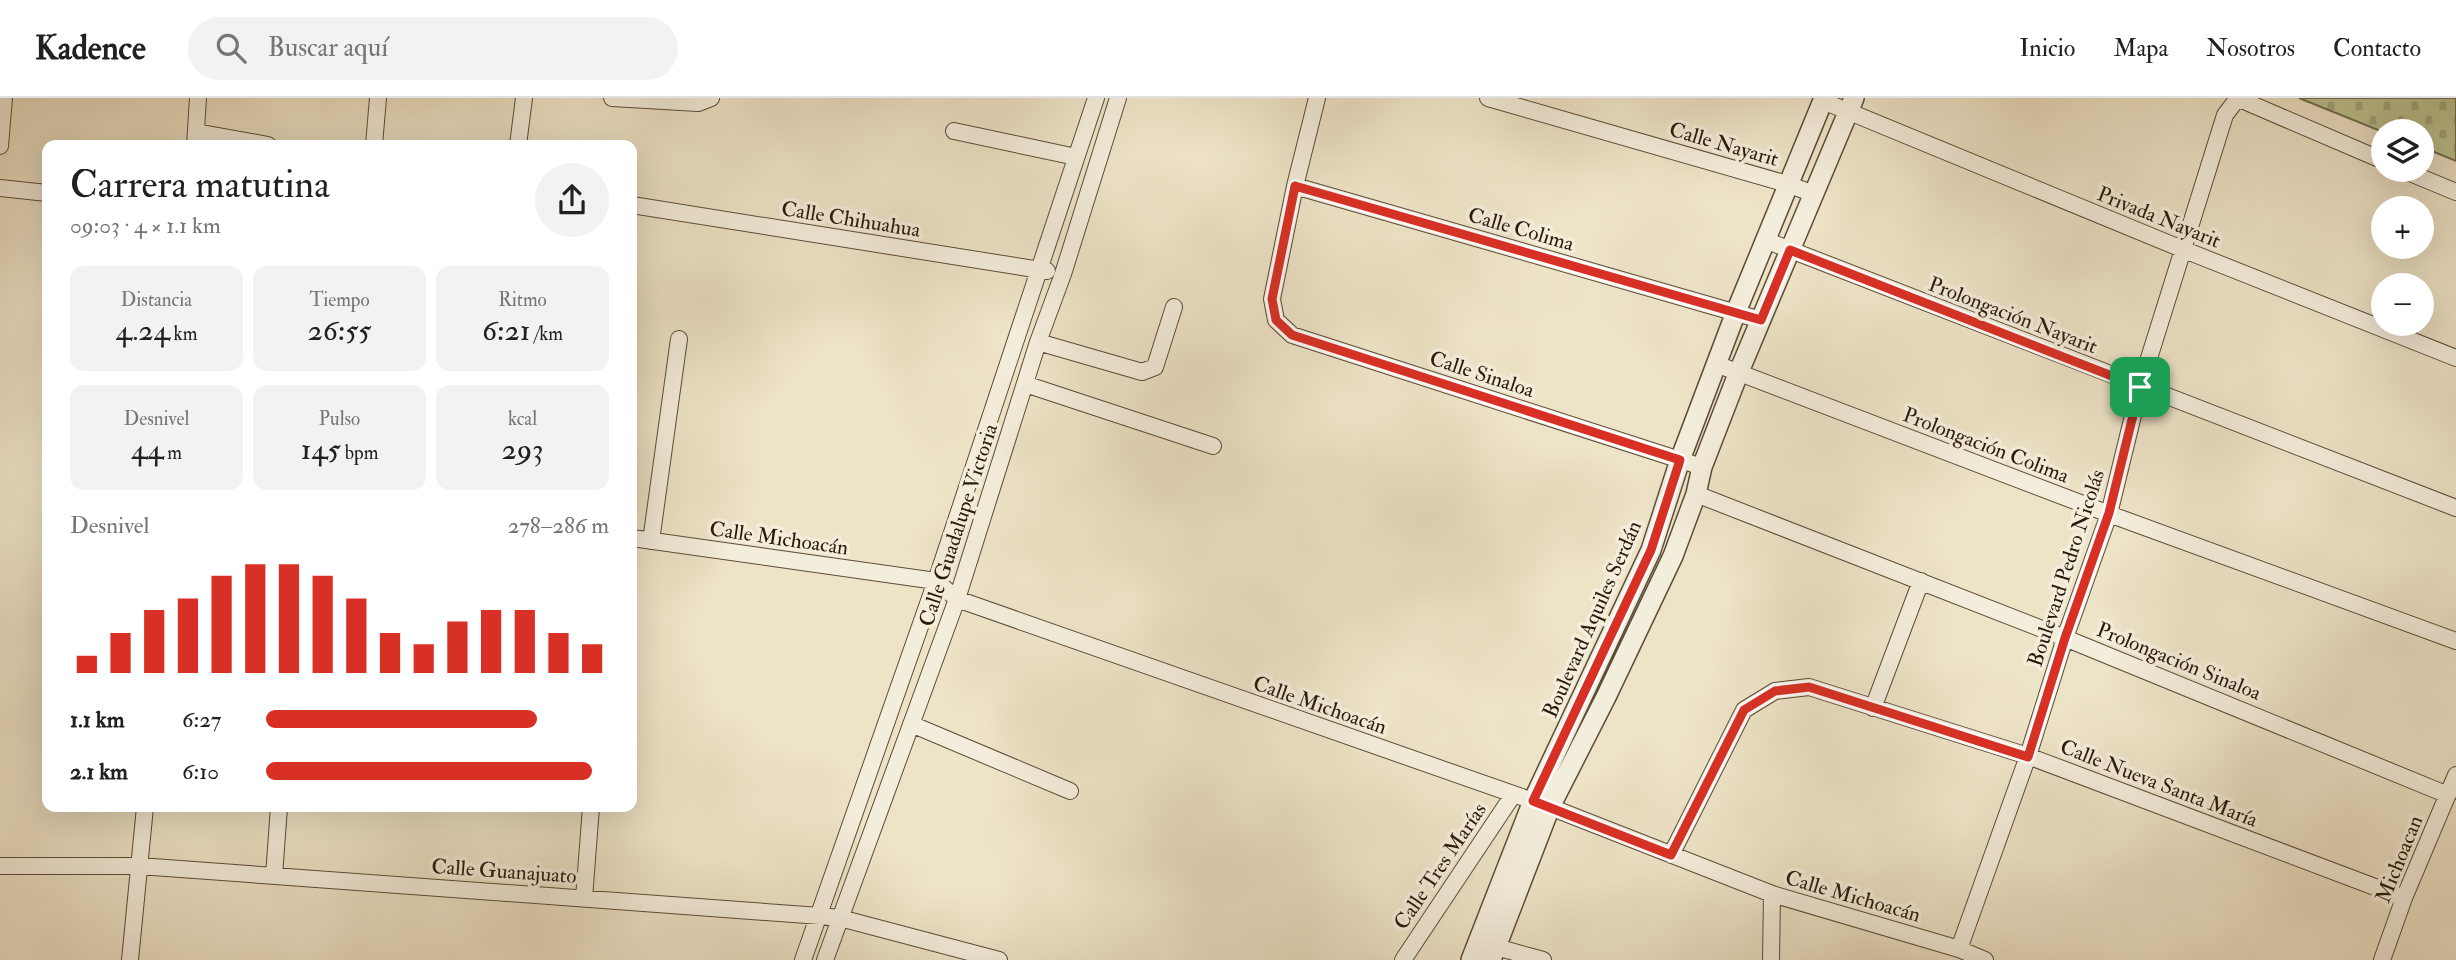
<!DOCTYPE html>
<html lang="es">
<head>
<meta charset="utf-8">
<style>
	:root { --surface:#fff; --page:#f2f2f2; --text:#202124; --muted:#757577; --line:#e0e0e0; --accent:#d93025 }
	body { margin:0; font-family:"IM FELL Double Pica",serif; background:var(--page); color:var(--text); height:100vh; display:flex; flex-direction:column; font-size:26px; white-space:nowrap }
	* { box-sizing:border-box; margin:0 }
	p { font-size:23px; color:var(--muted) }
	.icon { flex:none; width:38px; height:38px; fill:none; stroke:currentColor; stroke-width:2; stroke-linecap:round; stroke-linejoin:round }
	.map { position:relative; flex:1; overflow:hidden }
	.panel { position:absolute; left:42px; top:42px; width:595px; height:672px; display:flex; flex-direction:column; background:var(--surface); border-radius:14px; box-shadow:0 7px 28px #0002 }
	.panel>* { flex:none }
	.tools { position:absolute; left:2371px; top:21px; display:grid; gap:14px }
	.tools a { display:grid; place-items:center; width:63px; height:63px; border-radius:50%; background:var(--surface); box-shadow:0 7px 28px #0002; font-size:35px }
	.pin { position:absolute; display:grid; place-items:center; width:60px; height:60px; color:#fff; margin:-30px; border-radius:14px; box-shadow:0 4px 10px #0006 }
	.round { display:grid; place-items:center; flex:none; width:74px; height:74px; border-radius:37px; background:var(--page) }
	.overview { display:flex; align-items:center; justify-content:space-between; height:119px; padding:0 28px }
	h1 { font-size:38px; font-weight:600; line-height:52px }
	.figures { display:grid; grid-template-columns:repeat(3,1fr); gap:10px; height:119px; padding:7px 28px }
	.figures div { display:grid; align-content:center; border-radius:14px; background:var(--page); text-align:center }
	.figures b { font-size:30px; font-weight:600 }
	.figures small { font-size:19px; font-weight:400 }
	.figures p { font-size:19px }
	.chart { height:196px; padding:14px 28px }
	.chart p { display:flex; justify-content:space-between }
	.chart svg { width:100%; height:126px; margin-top:7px; stroke:var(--accent); stroke-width:6 }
	ul { padding:0 28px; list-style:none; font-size:23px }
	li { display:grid; grid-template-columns:112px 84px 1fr; align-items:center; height:52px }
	li i { height:18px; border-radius:9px; background:var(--accent) }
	header { display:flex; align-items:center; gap:42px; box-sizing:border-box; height:98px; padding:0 35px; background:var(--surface); border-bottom:2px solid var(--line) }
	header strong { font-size:33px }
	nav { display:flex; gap:38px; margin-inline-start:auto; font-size:24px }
	.search { width:490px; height:63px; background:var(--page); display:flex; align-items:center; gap:18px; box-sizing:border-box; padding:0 24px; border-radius:38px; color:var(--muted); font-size:26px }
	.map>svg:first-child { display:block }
	.cemetery { fill:url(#cemetery-stones); stroke:#746e4e; stroke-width:2 }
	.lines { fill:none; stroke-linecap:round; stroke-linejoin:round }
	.minor-casing { stroke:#5c4c38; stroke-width:18 }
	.tertiary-casing { stroke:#5c4c38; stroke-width:22 }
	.minor { stroke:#f3eddb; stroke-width:16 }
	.tertiary { stroke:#f3eddb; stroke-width:19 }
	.route-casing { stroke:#fff; stroke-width:14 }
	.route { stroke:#d93025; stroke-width:9 }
	.labels { text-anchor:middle; stroke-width:7; stroke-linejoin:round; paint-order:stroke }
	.street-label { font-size:21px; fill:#2b1908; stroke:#f3eddb }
</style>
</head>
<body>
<header>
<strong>Kadence</strong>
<div class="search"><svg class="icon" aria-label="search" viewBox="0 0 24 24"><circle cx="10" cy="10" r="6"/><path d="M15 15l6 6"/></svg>Buscar aquí</div>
<nav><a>Inicio</a><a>Mapa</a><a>Nosotros</a><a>Contacto</a></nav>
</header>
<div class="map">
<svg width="2456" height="862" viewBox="0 0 2456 862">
	<defs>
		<pattern id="cemetery-stones" width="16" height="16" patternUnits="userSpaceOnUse" patternTransform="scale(1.75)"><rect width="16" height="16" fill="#bcc393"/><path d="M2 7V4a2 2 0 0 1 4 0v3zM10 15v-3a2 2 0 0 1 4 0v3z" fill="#a2a77d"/></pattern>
	</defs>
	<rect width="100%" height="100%" fill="#ede3c7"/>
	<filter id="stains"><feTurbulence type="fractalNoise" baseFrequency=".00286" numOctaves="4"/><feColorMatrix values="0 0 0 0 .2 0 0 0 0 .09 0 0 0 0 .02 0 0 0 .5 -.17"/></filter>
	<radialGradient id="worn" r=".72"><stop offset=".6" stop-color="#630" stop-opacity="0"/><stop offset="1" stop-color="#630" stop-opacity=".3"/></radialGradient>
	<path class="cemetery" d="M2299,0H2456V63L2422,49V33L2383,34Z"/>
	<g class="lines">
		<defs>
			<path id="minor" d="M612,0L698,5L711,0
				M1317,0L1295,88L1272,201L1276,222L1292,237L1702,369
				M1488,0L1787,86L1814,96
				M2237,0L2384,63
				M1823,3L2182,151L2456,260
				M954,33L1076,59
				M196,34L268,47
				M195,47L198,0
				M374,47L378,0
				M518,47L524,0
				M0,48L4,0
				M2403,72L2456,94
				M1295,88L1761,222
				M0,90L47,95
				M632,107L1047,173
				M1765,142L2456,410
				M1038,244L1142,274L1155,269L1174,209
				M1716,266L2109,416L2456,543
				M1025,286L1213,348
				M1696,396L2065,540L2448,697
				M632,440L936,483L957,501L1550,709L1772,796L1959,851L1985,862
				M651,443L679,241
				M1873,610L1921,483
				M911,626L1070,693
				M1671,757L1744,612L1775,593L1809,589L2028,658L2404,800
				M0,768H139L820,818L840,820L999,862
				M274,778L279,709
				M584,800L591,709
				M1496,849L1543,862
				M1959,851L2028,658L2065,540L2109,416L2140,289L2225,17L2238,0
				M130,862L145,709
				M803,862L936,483L1096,0
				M825,862L957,501L1038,244L1063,176L1118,0
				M1403,862L1513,697
				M1771,862L1772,796
				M2382,862L2404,800L2456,677"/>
			<path id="tertiary" d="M1471,862L1533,703L1651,452L1680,362L1736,214L1824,0
				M1491,862L1550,709L1606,599L1673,458L1696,396L1702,369L1738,276L1854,0"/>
		</defs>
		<use href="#minor" class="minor-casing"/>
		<use href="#tertiary" class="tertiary-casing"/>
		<use href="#minor" class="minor"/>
		<use href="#tertiary" class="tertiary"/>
	</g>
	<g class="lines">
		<defs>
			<path id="route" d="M1295,88L1761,222L1790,152L2140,289L2109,415L2065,540L2028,659L1809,589L1775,593L1744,612L1671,757L1533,703L1651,452L1680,362L1292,237L1276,222L1272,201Z"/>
		</defs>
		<use href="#route" class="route-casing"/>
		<use href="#route" class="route"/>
	</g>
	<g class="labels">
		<g class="street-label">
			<text transform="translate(1724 46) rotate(16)" y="7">Calle Nayarit</text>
			<text transform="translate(2159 119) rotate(22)" y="7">Privada Nayarit</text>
			<text transform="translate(851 121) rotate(9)" y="7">Calle Chihuahua</text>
			<text transform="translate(1521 131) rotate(16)" y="7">Calle Colima</text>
			<text transform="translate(2013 217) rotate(21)" y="7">Prolongación Nayarit</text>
			<text transform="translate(1482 276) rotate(18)" y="7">Calle Sinaloa</text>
			<text transform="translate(1986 347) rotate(21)" y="7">Prolongación Colima</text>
			<text transform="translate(958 427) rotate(-72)" y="7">Calle Guadalupe Victoria</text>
			<text transform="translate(779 440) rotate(8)" y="7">Calle Michoacán</text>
			<text transform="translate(2066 470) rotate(-72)" y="7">Boulevard Pedro Nicolás</text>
			<text transform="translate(1592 521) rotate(-66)" y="7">Boulevard Aquiles Serdán</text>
			<text transform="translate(2179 563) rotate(22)" y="7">Prolongación Sinaloa</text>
			<text transform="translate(1320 607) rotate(19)" y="7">Calle Michoacán</text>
			<text transform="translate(2159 685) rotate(21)" y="7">Calle Nueva Santa María</text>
			<text transform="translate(2399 761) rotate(-68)" y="7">Michoacan</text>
			<text transform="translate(1440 768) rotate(-56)" y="7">Calle Tres Marías</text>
			<text transform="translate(504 773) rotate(4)" y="7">Calle Guanajuato</text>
			<text transform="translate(1853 798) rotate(16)" y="7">Calle Michoacán</text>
		</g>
	</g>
	<rect width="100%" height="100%" filter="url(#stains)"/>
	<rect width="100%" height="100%" fill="url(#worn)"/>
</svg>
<div class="tools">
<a><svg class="icon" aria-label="layers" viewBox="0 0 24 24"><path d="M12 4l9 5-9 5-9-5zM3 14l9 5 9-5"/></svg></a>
<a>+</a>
<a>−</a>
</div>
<div class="pin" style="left:2140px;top:289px;background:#1e9e55"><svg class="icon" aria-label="arrive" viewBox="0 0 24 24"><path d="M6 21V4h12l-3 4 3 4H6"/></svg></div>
<section class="panel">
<div class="overview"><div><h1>Carrera matutina</h1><p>09:03 · 4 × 1.1 km</p></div><a class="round"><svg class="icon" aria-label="share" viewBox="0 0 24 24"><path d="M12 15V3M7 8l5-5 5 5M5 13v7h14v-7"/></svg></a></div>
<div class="figures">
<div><p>Distancia</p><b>4.24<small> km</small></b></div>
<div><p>Tiempo</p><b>26:55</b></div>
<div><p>Ritmo</p><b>6:21<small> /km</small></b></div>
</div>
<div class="figures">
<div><p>Desnivel</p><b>44<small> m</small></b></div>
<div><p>Pulso</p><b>145<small> bpm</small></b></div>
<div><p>kcal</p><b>293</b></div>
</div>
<div class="chart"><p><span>Desnivel</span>278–286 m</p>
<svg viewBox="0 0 160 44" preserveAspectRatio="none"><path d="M5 44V38M15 44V30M25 44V22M35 44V18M45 44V10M55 44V6M65 44V6M75 44V10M85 44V18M95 44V30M105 44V34M115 44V26M125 44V22M135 44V22M145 44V30M155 44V34"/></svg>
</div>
<ul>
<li><b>1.1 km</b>6:27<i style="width:79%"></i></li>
<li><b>2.1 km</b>6:10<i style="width:95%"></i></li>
</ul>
</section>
</div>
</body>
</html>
